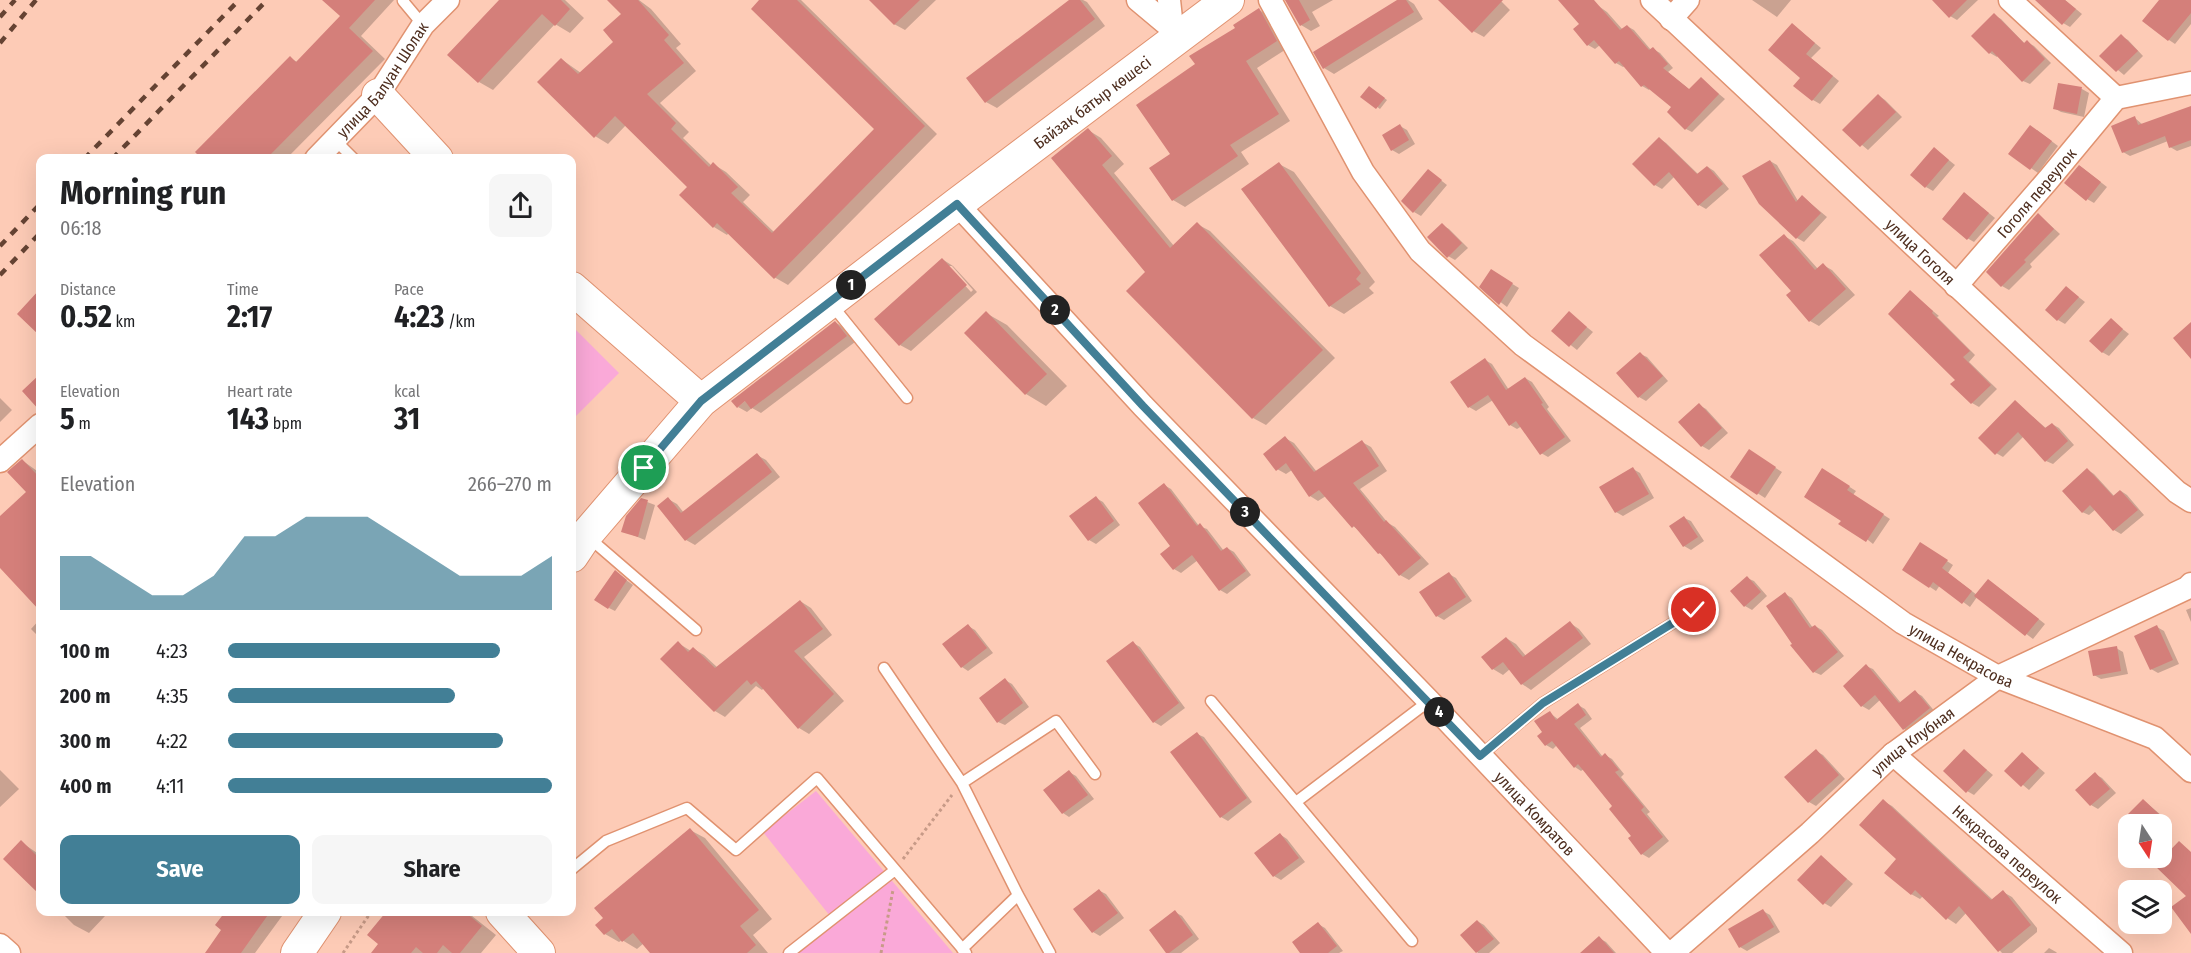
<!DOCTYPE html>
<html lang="en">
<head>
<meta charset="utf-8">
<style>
	:root { --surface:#fff; --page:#f6f6f6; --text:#202124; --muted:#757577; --accent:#427f96 }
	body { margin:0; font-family:"Fira Sans Condensed",sans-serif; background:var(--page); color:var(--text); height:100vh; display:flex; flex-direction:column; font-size:22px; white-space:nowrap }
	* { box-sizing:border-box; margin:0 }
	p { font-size:20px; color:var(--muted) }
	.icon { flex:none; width:33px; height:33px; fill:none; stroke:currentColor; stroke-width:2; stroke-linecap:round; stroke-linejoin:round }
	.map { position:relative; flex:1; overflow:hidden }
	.side { position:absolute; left:36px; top:154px; width:540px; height:762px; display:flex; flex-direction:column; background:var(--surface); border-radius:12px; box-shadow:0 6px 24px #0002 }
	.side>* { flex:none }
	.needle { width:39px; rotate:168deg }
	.buttons { position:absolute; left:2118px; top:814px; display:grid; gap:12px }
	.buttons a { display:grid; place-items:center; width:54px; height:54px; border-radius:12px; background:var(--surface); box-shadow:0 6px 24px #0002; font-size:30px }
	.pin { position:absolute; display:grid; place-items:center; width:51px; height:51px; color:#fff; margin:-26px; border:3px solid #fff; border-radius:50%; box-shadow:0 2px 6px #0007 }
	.km { position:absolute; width:30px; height:30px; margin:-15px; border-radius:50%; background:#222; color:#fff; font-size:16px; line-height:30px; text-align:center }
	.round { display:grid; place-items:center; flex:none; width:63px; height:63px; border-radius:12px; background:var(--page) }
	.overview { display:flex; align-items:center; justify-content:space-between; height:102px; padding:0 24px }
	h1 { font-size:33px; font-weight:700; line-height:45px }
	.metrics { display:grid; grid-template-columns:repeat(3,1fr); gap:9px; height:102px; padding:6px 24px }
	.metrics div { display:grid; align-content:center }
	.metrics b { font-size:30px; font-weight:700 }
	.metrics small { font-size:16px; font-weight:400 }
	.metrics p { font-size:16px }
	.chart { height:168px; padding:12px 24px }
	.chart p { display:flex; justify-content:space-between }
	.chart svg { width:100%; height:108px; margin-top:6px; fill:var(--accent); opacity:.7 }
	.cta { display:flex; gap:12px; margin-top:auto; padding:12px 24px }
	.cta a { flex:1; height:69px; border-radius:12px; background:var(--accent); color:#fff; font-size:24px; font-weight:700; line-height:69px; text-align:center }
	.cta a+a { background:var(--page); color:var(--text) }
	ul { padding:0 24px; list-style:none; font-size:20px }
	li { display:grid; grid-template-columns:96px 72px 1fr; align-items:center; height:45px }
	li i { height:15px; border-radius:8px; background:var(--accent) }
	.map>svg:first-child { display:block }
	.green { fill:#faa9d8 }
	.shadow { fill:#0003; fill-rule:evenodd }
	.building { fill:#d47f7a }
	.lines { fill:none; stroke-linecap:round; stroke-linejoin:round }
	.lane-casing { stroke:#e09270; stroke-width:13 }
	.street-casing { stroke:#e09270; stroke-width:25 }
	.secondary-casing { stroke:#e09270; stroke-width:34 }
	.path { stroke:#c79a87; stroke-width:3; stroke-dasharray:3 3; stroke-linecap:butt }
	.lane { stroke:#fff; stroke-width:10 }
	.street { stroke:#fff; stroke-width:22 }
	.secondary { stroke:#fff; stroke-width:32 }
	.rail { stroke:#654333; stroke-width:4.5; stroke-dasharray:8 8; stroke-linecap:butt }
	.route-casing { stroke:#fff; stroke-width:12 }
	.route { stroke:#427f96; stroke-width:8 }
	.labels { text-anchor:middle; stroke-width:4.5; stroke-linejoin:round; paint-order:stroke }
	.street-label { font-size:16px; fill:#4e2e1f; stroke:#fedcce }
</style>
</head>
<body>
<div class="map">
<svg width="2191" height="953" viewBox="0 0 2191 953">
	<rect width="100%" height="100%" fill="#fdcbb6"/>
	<path class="green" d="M572,326L619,373L572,420Z
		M816,791L953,953H782L830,916L763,832Z"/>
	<path class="shadow" d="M336,0H394L361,36L385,59L286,159H202L290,58L297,62L342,16Z
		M501,0H565L584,18L570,33L555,24L493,90L479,82Z
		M609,0H639L651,9L681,44L676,48L696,71L660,103L689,132L683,138L712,166L713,164L726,172L750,195L743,202L774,232L876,129L761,0H801L937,134L788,285L774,277L729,232L727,235L714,227L689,187L626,125L608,144L595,136L561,59L581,73L615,42L623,14Z
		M874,0H936L905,30L894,24Z
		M1071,0H1083L1087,2L1105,26L997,108L986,102Z
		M1287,0H1333L1312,12L1320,26L1311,31L1301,25Z
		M1400,0H1408L1414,4L1423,19L1334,74L1324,68Z
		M1440,0H1500L1510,10L1484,37L1473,31Z
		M1560,0H1590L1607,12L1623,30L1627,26L1634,30L1651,50L1653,49L1660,53L1673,68L1668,72L1690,90L1701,79L1725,99L1692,132L1686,129L1673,107L1650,88L1649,90L1642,86L1625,66L1623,67L1616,63L1600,45L1595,49L1588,45L1581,24Z
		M1752,0H1791L1777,17Z
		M1934,0H1978L1957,20L1950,16Z
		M2057,0H2065L2082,14L2070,27L2063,23Z
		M2161,0H2191V24L2175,44L2169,40Z
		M1259,10L1271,17L1288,48L1257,68L1290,121L1241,152L1249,164L1185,207L1173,200L1172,154L1197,65Z
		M1994,15L2001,19L2025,44L2027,42L2034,46L2051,63L2030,84L2023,81L1998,55L1997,57L1990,53Z
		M1793,25L1821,48L1811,58L1839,81L1820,104L1813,100L1802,78Z
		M2121,36L2128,40L2143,56L2124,75L2101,56Z
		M2059,84L2082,89L2089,93L2084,117L2061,112L2054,108Z
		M1372,89L1387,100L1380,109L1363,96Z
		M1879,96L1885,100L1902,117L1868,150L1844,130Z
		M2191,108V146L2177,151L2170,147L2168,141L2130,156L2123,152L2135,118L2143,125Z
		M1400,126L1407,130L1415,144L1399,154L1392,150Z
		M1088,130L1101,138L1124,164L1114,173L1174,246L1197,224L1210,231L1335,358L1266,425L1253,418L1147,272L1053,159Z
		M2037,130L2058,146L2038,173L2010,153Z
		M1660,139L1666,143L1699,175L1708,167L1714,171L1729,189L1706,209L1699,205L1675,176L1662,189L1655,185L1634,164Z
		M1935,149L1955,165L1933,191L1926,187Z
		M1770,161L1777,165L1798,201L1803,197L1827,217L1804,242L1797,238L1760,203Z
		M1279,164L1294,172L1375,282L1369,288L1374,293L1344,314L1330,306Z
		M2080,166L2107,187L2094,203L2087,199Z
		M1429,171L1447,185L1421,216L1414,212Z
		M1965,194L1995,218L1974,242L1967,238Z
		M2038,214L2060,234L2030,264L2032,267L2009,290L2002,286Z
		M1442,225L1449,229L1468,248L1455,260L1448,256Z
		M1784,236L1793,241L1818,269L1823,265L1832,270L1855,295L1819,326L1810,321L1788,296L1793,291Z
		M942,259L953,266L977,292L911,351L900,345ZM947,266H952L973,290L971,292Z
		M1491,271L1519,288L1507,307L1481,287Z
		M2067,288L2085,302L2065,324L2058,320Z
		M40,291V334L19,314Z
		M1910,292L1939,316L1937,317L1975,355L1969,362L1997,389L1979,407L1972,403L1957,380Z
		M986,313L1007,325L1067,386L1046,406L1026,394Z
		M1569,313L1593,332L1577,350L1553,331Z
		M2111,320L2129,334L2109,356L2102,352Z
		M835,322L844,328L855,342L761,413L752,408L747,412L738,407Z
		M1640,354L1647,357L1668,381L1646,401L1639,397L1618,374Z
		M1485,360L1492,364L1509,390L1525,378L1532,382L1549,407L1547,409L1571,441L1548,457L1541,453L1522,426L1517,429L1510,425L1493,400L1476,411L1469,407L1452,382Z
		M0,398L12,410L0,422Z
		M2015,402L2047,429L2052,424L2059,428L2074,445L2053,464L2046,461L2024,436L2003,457L1996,453Z
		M1699,405L1706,409L1728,433L1709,450L1702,446L1680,423Z
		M1285,438L1294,443L1317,472L1362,442L1371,447L1387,471L1360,489L1388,523L1395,527L1429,564L1409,580L1400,575L1386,557L1379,553L1360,531L1353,526L1326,496L1318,501L1310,496L1292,470L1286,474L1277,469Z
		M1749,451L1782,472L1765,498L1732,477Z
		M757,455L766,460L780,477L695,545L686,540L659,506L668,499L677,504L684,513Z
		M23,461L40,473V609L0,566V518L28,492Z
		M1633,469L1640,473L1654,498L1623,516L1616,512Z
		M1823,470L1856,491L1853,495L1890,519L1873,544L1843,520Z
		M2088,470L2094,474L2115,497L2121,491L2127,495L2144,515L2121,534L2114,530L2096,509L2089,515L2082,512Z
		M1164,485L1171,489L1199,526L1207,529L1224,551L1227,548L1234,552L1251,575L1227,594L1220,590L1198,560L1181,573L1174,569Z
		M1096,498L1103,502L1120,525L1096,544L1089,540Z
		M642,500L655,505L645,540L623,531Z
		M1684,518L1691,521L1704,541L1691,550L1684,546Z
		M1921,544L1953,565L1948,573L1977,595L1995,585L2045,624L2033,639L1977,597L1970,607L1940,585L1936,591L1930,587Z
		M615,572L633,585L615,611L609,608Z
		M1449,574L1456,578L1472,601L1444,620L1437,616Z
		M1747,578L1754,581L1767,596L1752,610L1745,606Z
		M1785,594L1792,598L1813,628L1815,626L1822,630L1844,656L1821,675L1814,672L1794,644Z
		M800,601L811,608L832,635L804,657L844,701L809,734L799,728L764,688L762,690L756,686L725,717L715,711L678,643L691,651L694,649L704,655L718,668Z
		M2191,608V622L2186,610Z
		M40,619V638L31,629Z
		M1570,623L1579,629L1591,644L1531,690L1522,684L1510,669L1503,675L1493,669L1483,658L1506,638L1516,644L1526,656Z
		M968,626L975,630L993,653L968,671L962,667Z
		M2157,627L2164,631L2179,664L2158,673L2151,669Z
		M1133,643L1140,647L1185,708L1161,726L1154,722Z
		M2116,648L2123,652L2128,674L2101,679L2094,675Z
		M1866,666L1873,669L1901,703L1915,692L1922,696L1936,713L1911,733L1904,729L1880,700L1869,710L1862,706Z
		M1005,680L1012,684L1029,707L1005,725L998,722Z
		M1578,705L1585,709L1592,719L1580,728L1603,757L1605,755L1612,759L1624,774L1621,777L1650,812L1647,814L1669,841L1649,858L1642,854L1614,807L1584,769L1581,771L1575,767L1557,745L1553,749L1546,745L1544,732L1550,713L1559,720Z
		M1197,734L1204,737L1252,802L1228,821L1221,817Z
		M1816,751L1823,755L1845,779L1816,806L1809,802L1786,777Z
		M1964,751L1993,775L1974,795L1967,791Z
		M2023,754L2045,773L2029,790L2006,771Z
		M0,770L19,789L0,807Z
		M1069,772L1076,776L1094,799L1069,817L1063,813Z
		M2095,774L2102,778L2116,793L2098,809L2091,805Z
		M2143,800L2167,820L2162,826L2141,825Z
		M1883,801L1892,806L1993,900L2003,892L2012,897L2037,928V932L2012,953H2002L1967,912L1956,924L1947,918L1923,896L1920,899L1911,894L1898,859Z
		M690,830L705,838L772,919L753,935L768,953H652L644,943L637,949L622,940L619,942L605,934Z
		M1281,835L1287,839L1305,862L1281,880L1274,876Z
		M21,842L40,855V893L5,859Z
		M1821,857L1853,884L1831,907L1824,903Z
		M1100,891L1106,894L1124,918L1100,936L1093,932Z
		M1763,911L1770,915L1780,932L1747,951L1740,947Z
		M61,912H101L105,916L89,933L74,925Z
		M227,912H285L255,953H206L223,929Z
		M388,912H467L496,935L481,953H373L380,944Z
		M1175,912L1182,916L1199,939L1181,953H1168Z
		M1477,921L1484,925L1500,943L1489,953H1478L1462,935Z
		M1318,924L1325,928L1343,951L1339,953H1302Z
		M1599,938L1606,942L1616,953H1586Z
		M2049,948L2056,952L2057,953H2044Z"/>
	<path class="building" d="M322,0H375L349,28L373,51L266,159H202L195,152L290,56L296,62L340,16Z
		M499,0H561L570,9L555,26L542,14L478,83L447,55Z
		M607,0H638L669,35L664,40L684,63L647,94L676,123L671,129L709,167L713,162L738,187L731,193L772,233L874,129L751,9L759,0H797L925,126L774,279L717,223L713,228L679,195L687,187L615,116L594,138L537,82L561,58L578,74L613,42L603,30L621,14Z
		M869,0H920L894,25Z
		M1069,0H1080L1095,19L985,103L966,78Z
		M1285,0H1299L1310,20L1300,26Z
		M1397,0H1406L1414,12L1323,69L1313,52Z
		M1438,0H1503L1472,33Z
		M1558,0H1594L1620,30L1627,25L1649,50L1653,47L1668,64L1663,68L1689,89L1701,77L1719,94L1685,130L1667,112L1671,107L1644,85L1641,87L1619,61L1615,64L1594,40L1587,46L1573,29L1579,24Z
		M1932,0H1967L1949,18Z
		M2035,0H2065L2076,9L2062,25Z
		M2159,0H2191V13L2168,41L2142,21Z
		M1259,8L1277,41L1246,61L1279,114L1230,145L1238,156L1172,201L1149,168L1170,154L1136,105L1195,64L1189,56L1235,28L1233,25Z
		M1994,13L2024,43L2027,40L2045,59L2022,82L1992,51L1989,54L1971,36Z
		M1792,23L1815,43L1806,54L1833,76L1812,101L1793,86L1800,78L1768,50Z
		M2121,34L2138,51L2116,72L2099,56Z
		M2058,83L2082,87L2077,114L2053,109Z
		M1369,86L1385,98L1376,109L1360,97Z
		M1878,94L1896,112L1860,147L1842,130Z
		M2191,106V140L2169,148L2165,136L2122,153L2111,126L2135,116L2138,125Z
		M1400,124L1409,140L1391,151L1382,135Z
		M2030,125L2052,141L2030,170L2008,154Z
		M1088,128L1112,156L1102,165L1170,248L1197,222L1323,350L1252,419L1126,291L1145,272L1051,158Z
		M1659,137L1697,174L1707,166L1723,184L1698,206L1669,172L1654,186L1632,164Z
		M1934,147L1949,160L1925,188L1910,175Z
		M1770,160L1796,202L1802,195L1821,213L1796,239L1759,204L1742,176Z
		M1279,162L1361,273L1356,279L1361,284L1329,307L1241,189Z
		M2079,165L2101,182L2086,201L2064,183Z
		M1428,169L1442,180L1413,213L1401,201Z
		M1964,192L1989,213L1967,240L1942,219Z
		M2038,213L2054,229L2024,260L2026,262L2001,287L1986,272Z
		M1442,223L1462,243L1447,258L1427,237Z
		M1784,234L1815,270L1823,263L1846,289L1809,322L1786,295L1791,291L1759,255Z
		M942,258L967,285L899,346L874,319Z
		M1491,269L1513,283L1499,305L1479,287Z
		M2066,286L2079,297L2057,321L2045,310Z
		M40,289V336L17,314Z
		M1910,290L1933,311L1932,313L1970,351L1963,357L1991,385L1971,404L1950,384L1955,380L1888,314Z
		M986,311L1047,374L1025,395L964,333Z
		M1569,311L1587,327L1569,347L1551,331Z
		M2111,318L2123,329L2102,353L2089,341Z
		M835,321L847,336L751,409L745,401L737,408L731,401Z
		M2191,322V359L2173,338Z
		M1640,352L1663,376L1638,398L1616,373Z
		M1485,358L1506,390L1525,377L1543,403L1541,404L1565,437L1540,455L1516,421L1509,426L1488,395L1468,408L1450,382Z
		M40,374V411L22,391Z
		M2015,400L2045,428L2052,423L2068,441L2045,462L2018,432L1995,455L1978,438Z
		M1699,403L1722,428L1701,447L1678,422Z
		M1285,436L1314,472L1362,440L1379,466L1353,483L1384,522L1386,520L1421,558L1399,576L1380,553L1378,554L1354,526L1352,528L1319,490L1309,497L1286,463L1276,471L1263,454Z
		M1749,449L1776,467L1757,495L1730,477Z
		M757,453L772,472L685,541L657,506L668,497L681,513Z
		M22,459L40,478V611L0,568V516L26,492L7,472Z
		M1633,467L1649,494L1615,513L1599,487Z
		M1822,468L1850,486L1847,490L1884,514L1866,542L1838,524L1841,521L1804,497Z
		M2087,468L2113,496L2120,490L2138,510L2113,531L2090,505L2082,513L2062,491Z
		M1164,483L1197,526L1200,523L1221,551L1227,547L1246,571L1219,591L1192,555L1173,570L1160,554L1170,546L1138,503Z
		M1096,496L1114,521L1088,541L1069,516Z
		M641,498L648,500L638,537L621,532L626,516Z
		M1684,516L1698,537L1683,547L1669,526Z
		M1920,542L1948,560L1942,568L1972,591L1962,604L1933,582L1929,588L1902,570Z
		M615,570L627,580L608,609L594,600Z
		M1449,572L1466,597L1436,617L1419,592Z
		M1747,576L1761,592L1744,607L1730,591Z
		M1988,579L2039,619L2025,636L1974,596Z
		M1785,592L1810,628L1815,625L1838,652L1813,673L1790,645L1792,644L1766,606Z
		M800,600L823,629L794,651L834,694L798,729L756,681L751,685L747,680L714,712L660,659L678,641L688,652L693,647L715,668Z
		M1570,621L1583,638L1521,685L1503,662L1492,670L1481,657L1506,637L1523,657Z
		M968,624L987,648L961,668L942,644Z
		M2157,625L2173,660L2150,670L2134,636Z
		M1133,641L1179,703L1153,723L1106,661Z
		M2117,646L2121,671L2093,676L2088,651Z
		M1866,664L1899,703L1915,690L1930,708L1903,730L1875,695L1861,707L1843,686Z
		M1005,678L1023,703L997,723L979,698Z
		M1578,703L1586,715L1574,724L1601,757L1605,753L1619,770L1615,772L1644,807L1641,810L1663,837L1641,855L1628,838L1631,836L1609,809L1612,806L1578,764L1574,768L1552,741L1545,746L1537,736L1542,732L1534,721L1550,711L1556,720Z
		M1197,732L1247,798L1220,818L1170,752Z
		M1816,749L1839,775L1808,803L1784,777Z
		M1964,749L1987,770L1966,793L1943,771Z
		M2022,752L2039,768L2021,787L2004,771Z
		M1069,770L1088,795L1062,814L1043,790Z
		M2095,772L2110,789L2090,806L2075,790Z
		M1883,799L1991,900L2003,890L2031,925L1998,952L1959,906L1946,920L1915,890L1911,895L1884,873L1896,859L1859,825Z
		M2143,799L2161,816L2152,825H2139L2128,814Z
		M690,828L759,910L740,926L756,945L747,953H650L633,933L622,942L612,929L604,935L595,925L603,918L594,908Z
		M1280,833L1299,858L1273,877L1254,853Z
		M21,840L40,859V895L3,859Z
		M2179,841L2191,852V934L2171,907L2186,896L2155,866Z
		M1821,855L1847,879L1823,905L1797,880Z
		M1099,889L1118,913L1092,933L1073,909Z
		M1763,909L1774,927L1739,948L1728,929Z
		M1175,910L1193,935L1169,953H1166L1149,930Z
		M225,912H270L241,953H205L221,930L215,925Z
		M386,912H465L482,926L460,953H452L443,945L437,953H423L416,947L411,953H371L378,944L367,935Z
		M1477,920L1494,939L1476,953L1460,935Z
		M1318,922L1337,946L1328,953H1300L1292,942Z
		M1599,936L1614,953H1580Z"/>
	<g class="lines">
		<defs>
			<path id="lane" d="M404,0L403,1L423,25
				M335,140L354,159
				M832,305L907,398
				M587,536L696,630
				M884,668L962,783L1018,895L1050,953
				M1211,701L1412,941
				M1480,756L1543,703L1694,610
				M962,783L1056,721L1095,774
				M1296,802L1429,701
				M572,869L606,841L687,808L736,850L817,778L966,953
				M962,949L1018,895
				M789,953L895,870"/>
			<g id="street">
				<path d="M1138,0L1181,36"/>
				<path d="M1169,0L1172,28"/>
				<path id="s1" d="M1270,0L1363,172L1420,251L1523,345L1903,623L1998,677L2155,738L2191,771"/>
				<path id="s2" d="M1652,0L2177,492L2191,501"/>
				<path d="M2010,0L2116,98"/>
				<path d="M1671,19L1688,0"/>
				<path id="s3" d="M316,159L378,95L423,25L448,0"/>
				<path id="s4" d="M957,204L1143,406L1429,701L1667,953"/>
				<path id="s5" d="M1956,286L2048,180L2116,98L2191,83"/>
				<path d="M0,461L40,425"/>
				<path id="s6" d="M1893,754L2121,953"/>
				<path d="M0,945L9,953"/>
				<path id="s7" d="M1672,953L1810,833L1893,754L1998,677L2187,588L2191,584"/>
			</g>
			<g id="secondary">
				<path d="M378,95L437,159"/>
				<path d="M572,288L701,401"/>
				<path id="s8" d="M572,556L586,535L701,401L957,204L1228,0"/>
				<path d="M502,912L539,953"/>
				<path d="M297,953L325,912"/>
			</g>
		</defs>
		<use href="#lane" class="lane-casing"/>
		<use href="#street" class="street-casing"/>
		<use href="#secondary" class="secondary-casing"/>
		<path class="path" d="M903,859L952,795
			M343,953L371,912
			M881,953L893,890"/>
		<use href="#lane" class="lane"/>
		<use href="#street" class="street"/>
		<use href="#secondary" class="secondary"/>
		<path class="rail" d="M0,17L15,0
			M0,43L36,0
			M84,159L239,0
			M112,159L267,0
			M0,246L40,204
			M0,275L40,233"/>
	</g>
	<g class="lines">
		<defs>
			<path id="route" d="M644,468L701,401L957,204L1143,406L1480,756L1543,703L1694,610"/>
		</defs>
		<use href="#route" class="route-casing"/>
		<use href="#route" class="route"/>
	</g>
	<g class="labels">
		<g class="street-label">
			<text dy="6" stroke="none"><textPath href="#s3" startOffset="104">улица Балуан Шолак</textPath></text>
			<text dy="6" stroke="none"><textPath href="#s8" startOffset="694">Байзақ батыр көшесі</textPath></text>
			<text dy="6" stroke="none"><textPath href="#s5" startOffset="123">Гоголя переулок</textPath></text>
			<text dy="6" stroke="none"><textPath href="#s2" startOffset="368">улица Гоголя</textPath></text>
			<text dy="6" stroke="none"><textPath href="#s1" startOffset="970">улица Некрасова</textPath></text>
			<text dy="6" stroke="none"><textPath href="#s7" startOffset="321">улица Клубная</textPath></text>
			<text dy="6" stroke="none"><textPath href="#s4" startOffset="840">улица Комратов</textPath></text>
			<text dy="6" stroke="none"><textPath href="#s6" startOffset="152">Некрасова переулок</textPath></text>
		</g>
	</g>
</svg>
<div class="buttons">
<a><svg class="needle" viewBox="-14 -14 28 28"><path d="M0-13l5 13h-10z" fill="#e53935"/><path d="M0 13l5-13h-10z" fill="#757577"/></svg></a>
<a><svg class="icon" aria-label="layers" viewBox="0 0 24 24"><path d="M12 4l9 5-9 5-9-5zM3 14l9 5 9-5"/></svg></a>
</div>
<div class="pin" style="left:644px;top:468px;background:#1e9e55"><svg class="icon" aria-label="arrive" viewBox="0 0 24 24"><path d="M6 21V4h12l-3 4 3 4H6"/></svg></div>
<div class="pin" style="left:1694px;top:610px;background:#d93025"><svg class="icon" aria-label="check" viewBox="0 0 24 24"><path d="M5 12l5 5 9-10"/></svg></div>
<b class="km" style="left:851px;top:285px">1</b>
<b class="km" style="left:1055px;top:310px">2</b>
<b class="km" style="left:1245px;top:512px">3</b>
<b class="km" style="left:1439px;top:712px">4</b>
<section class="side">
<div class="overview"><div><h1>Morning run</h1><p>06:18</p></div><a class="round"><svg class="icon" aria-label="share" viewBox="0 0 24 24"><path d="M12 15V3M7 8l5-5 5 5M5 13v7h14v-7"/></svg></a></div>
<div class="metrics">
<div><p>Distance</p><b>0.52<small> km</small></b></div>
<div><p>Time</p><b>2:17</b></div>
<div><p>Pace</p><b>4:23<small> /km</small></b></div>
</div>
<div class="metrics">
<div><p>Elevation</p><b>5<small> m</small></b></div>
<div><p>Heart rate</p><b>143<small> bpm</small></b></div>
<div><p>kcal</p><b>31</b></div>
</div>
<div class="chart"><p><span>Elevation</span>266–270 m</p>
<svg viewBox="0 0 160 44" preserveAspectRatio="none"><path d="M0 44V22L10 22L20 30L30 38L40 38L50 30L60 14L70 14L80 6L90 6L100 6L110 14L120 22L130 30L140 30L150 30L160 22V44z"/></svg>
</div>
<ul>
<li><b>100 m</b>4:23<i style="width:84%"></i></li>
<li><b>200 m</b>4:35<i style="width:70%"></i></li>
<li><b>300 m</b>4:22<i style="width:85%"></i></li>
<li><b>400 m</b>4:11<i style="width:100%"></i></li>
</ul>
<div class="cta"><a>Save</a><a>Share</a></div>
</section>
</div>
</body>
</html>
